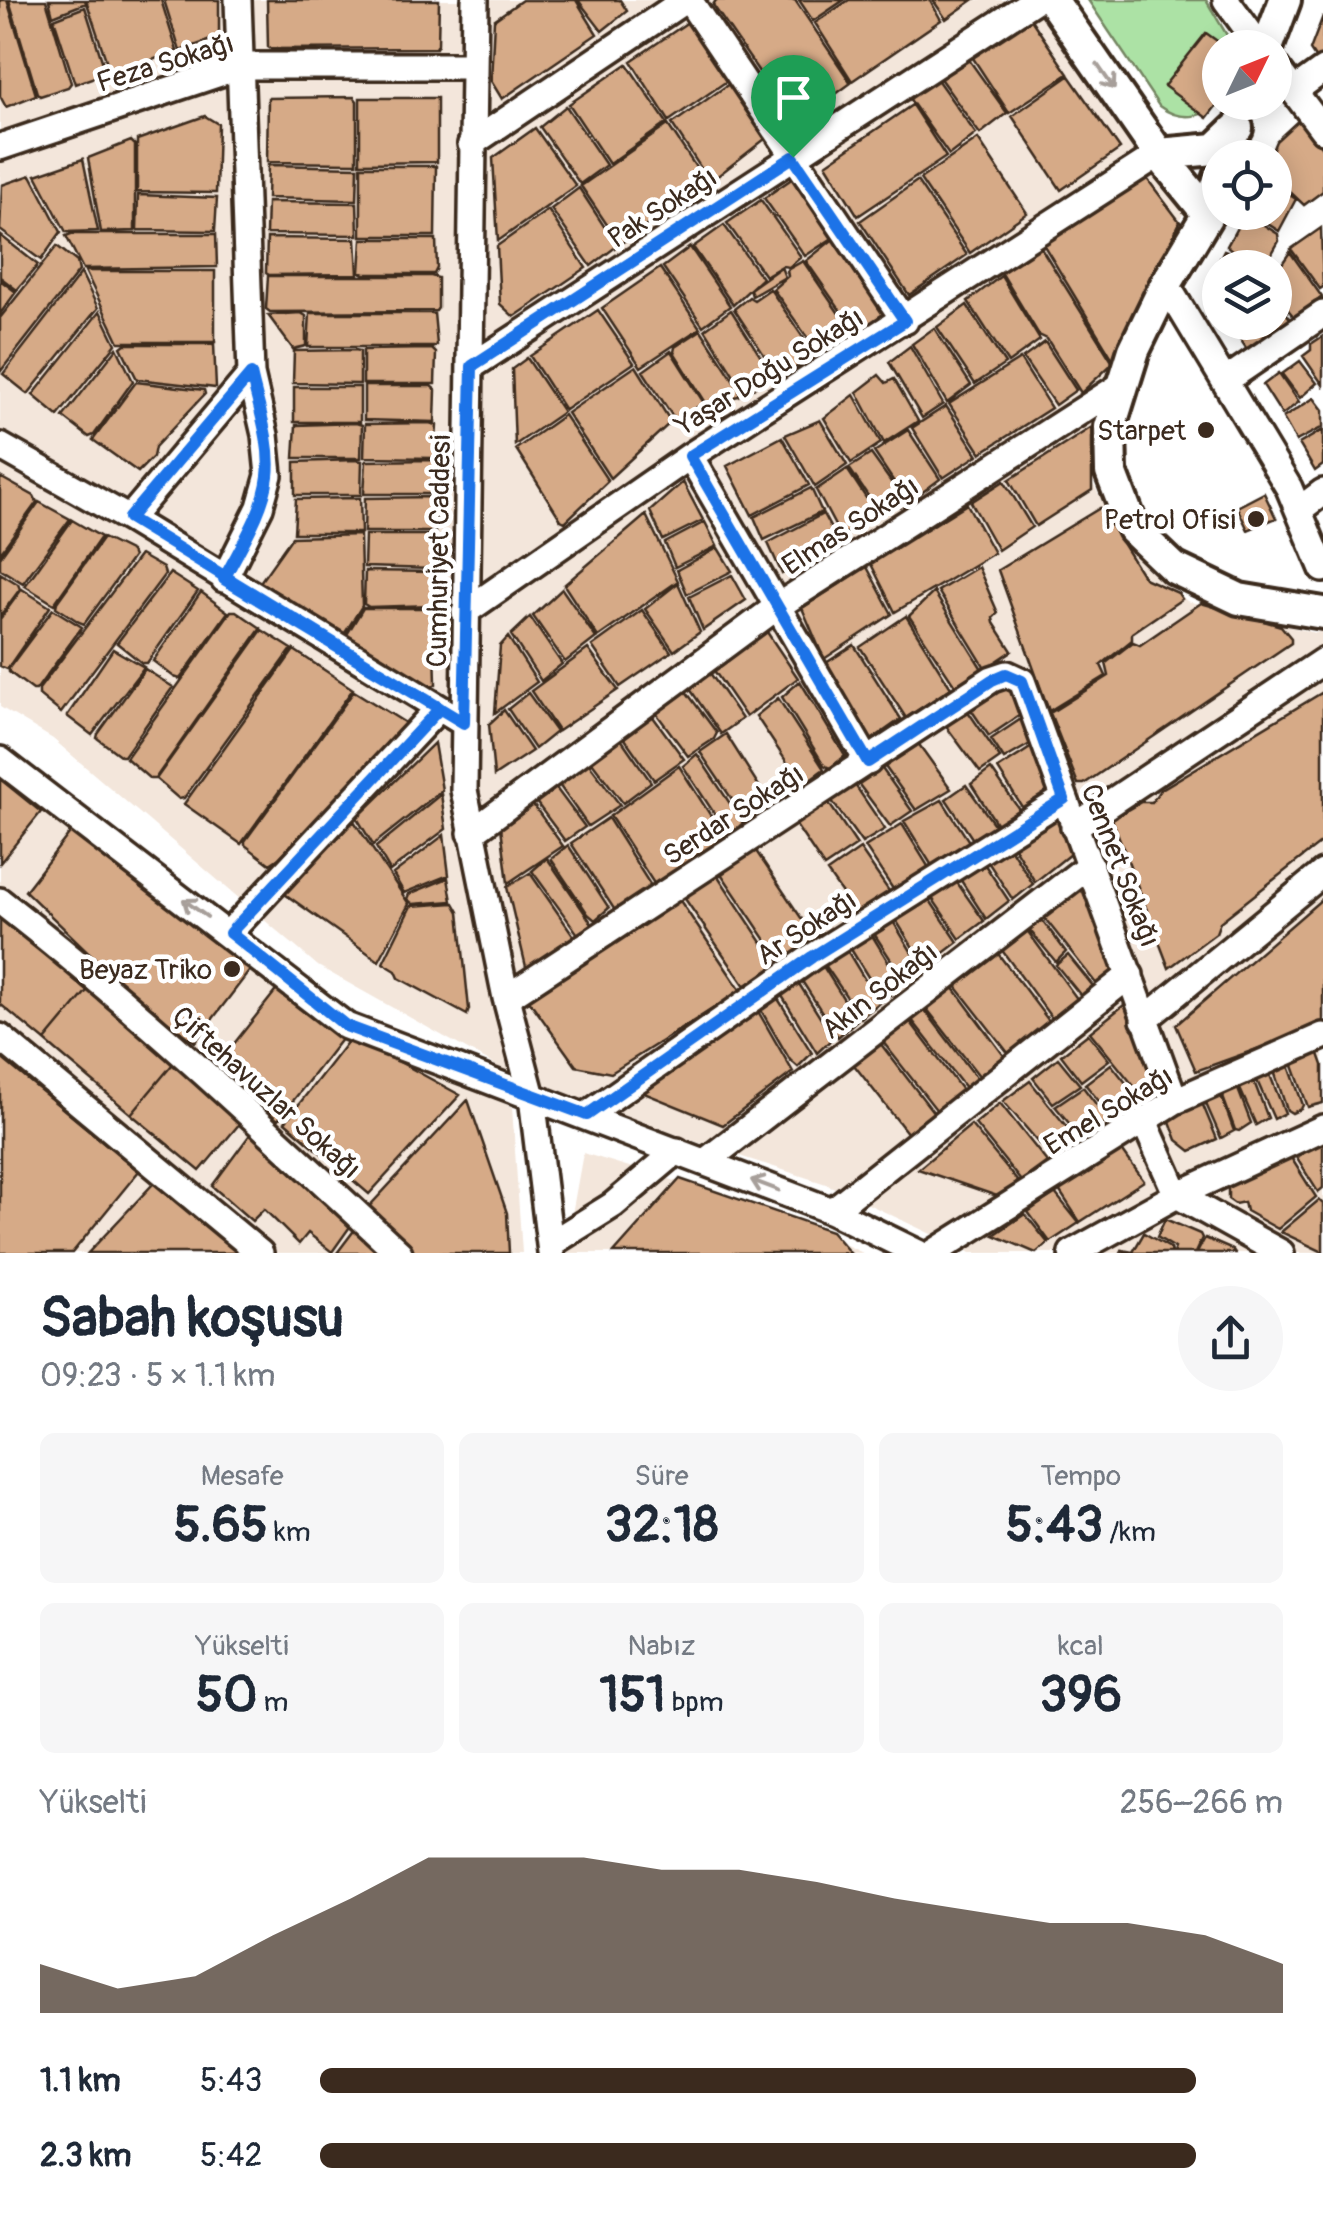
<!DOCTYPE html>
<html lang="tr">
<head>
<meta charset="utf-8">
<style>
	:root { --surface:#fff; --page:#f6f6f7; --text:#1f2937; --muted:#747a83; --accent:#3b2a1e }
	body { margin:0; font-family:Pangolin,sans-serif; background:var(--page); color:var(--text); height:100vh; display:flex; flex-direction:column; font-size:38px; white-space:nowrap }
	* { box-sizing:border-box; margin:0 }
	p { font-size:32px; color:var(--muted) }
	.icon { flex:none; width:55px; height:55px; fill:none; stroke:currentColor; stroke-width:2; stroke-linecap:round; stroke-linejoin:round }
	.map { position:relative; height:1253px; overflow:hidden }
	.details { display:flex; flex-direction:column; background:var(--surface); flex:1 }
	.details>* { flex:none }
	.needle { width:65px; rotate:47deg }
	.fabs { position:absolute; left:1202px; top:30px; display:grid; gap:20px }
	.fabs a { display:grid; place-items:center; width:90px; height:90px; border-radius:50%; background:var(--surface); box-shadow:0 5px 25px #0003; font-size:50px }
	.pin { position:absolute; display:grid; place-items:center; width:85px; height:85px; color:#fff; margin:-102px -42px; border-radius:50% 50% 50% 0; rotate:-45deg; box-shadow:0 0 10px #0007 }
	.pin .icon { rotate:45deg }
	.round { display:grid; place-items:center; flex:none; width:105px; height:105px; border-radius:52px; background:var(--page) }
	.summary { display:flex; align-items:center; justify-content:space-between; height:170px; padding:0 40px }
	h1 { font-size:55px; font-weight:800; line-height:75px }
	.figures { display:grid; grid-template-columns:repeat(3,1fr); gap:15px; height:170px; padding:10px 40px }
	.figures div { display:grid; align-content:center; border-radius:15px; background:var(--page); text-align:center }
	.figures b { font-size:50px; font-weight:800 }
	.figures small { font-size:28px; font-weight:400 }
	.figures p { font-size:28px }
	.chart { height:280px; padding:20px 40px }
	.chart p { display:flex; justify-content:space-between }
	.chart svg { width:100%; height:180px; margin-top:10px; fill:var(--accent); opacity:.7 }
	ul { padding:0 40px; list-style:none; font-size:32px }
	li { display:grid; grid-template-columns:160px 120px 1fr; align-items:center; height:75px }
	li i { height:25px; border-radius:12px; background:var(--accent) }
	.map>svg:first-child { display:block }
	.built { fill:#f3e6db }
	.green { fill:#ace2a5; stroke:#748662; stroke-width:2.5 }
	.building { fill:#d6aa87; stroke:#3b2a1e; stroke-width:2.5 }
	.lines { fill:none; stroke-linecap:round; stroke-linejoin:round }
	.minor-casing { stroke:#3b2a1e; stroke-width:32 }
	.major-casing { stroke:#3b2a1e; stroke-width:38 }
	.minor { stroke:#fff; stroke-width:25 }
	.major { stroke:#fff; stroke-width:30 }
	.oneway { stroke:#a79f9a }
	.route-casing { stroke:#fff; stroke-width:20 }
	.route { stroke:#1a73e8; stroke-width:12 }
	.poi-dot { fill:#3b2a1e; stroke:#fff; stroke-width:4 }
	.labels { text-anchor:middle; stroke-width:9; stroke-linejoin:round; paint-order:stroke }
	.street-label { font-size:28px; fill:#3b2a1e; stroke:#fff }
	.poi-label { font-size:28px; fill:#3b2a1e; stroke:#fff; text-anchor:end }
</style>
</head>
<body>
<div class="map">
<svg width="1323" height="1253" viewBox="0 0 1323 1253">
	<rect width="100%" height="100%" fill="#fff"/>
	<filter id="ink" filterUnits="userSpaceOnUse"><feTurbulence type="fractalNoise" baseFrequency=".01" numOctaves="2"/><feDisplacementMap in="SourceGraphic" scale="20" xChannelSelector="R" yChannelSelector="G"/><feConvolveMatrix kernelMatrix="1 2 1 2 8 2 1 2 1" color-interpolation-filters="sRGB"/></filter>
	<g filter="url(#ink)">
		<path class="built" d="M0,0H1041L1185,210L1108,370L1093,484L1129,549L1187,601L1315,633L1323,631V1253H971L826,1184L543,1092L318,966L53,739L0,707Z
			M0,766L344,1029L512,1107L522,1253H0Z
			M583,1153L772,1210L863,1253H565Z"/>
		<path class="green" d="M1088,0H1206L1234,47L1220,48L1221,103C1202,118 1180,122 1159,106Z"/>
		<path class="building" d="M0,0H7L36,95L6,107L0,96Z
			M9,0H46L71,83L68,87L40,96L37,93Z
			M49,0H85L86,3L53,16Z
			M86,0H161L177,51L111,75Z
			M164,0H219V37L180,51Z
			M267,0H439L438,44L436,48L271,49L268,47Z
			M522,0H576L597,34L502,99L491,81L494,20Z
			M578,0H620L627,11L602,31Z
			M716,0H795L851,83L795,124L713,5Z
			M799,0H844L813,21Z
			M849,0H930L941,20L852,81L815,23Z
			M933,0H973L946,19Z
			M85,7L106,73L75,84L54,19Z
			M1028,15L1068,74L1009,113L971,55Z
			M1323,16V55L1316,59L1310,50Z
			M688,22L727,81L669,121L631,61Z
			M1206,33L1227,48H1220V74L1217,78L1220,81V101L1207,118L1164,86Z
			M967,57L1007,113L980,134L939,77Z
			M627,64L667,123L609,164L569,104Z
			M1069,76L1120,149L1061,190L1012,116Z
			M936,78L976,134L949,155L909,98Z
			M729,84L765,139L710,182L672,124Z
			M354,97L357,101V163L267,162L268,98Z
			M360,98H437V162L360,163Z
			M912,105L946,157L858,216L826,164Z
			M566,106L606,165L580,184L540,127Z
			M205,116L218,124L216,193L137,192V140Z
			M1301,118L1323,149V191L1304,205L1286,188L1275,171V158H1269L1276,141Z
			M668,125L707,184L620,244L581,186Z
			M535,128L576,186L498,241L493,158Z
			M978,139L1027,213L970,253L920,179Z
			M131,141L135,145V231L101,232L88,158Z
			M83,159L98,231L66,232L36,175Z
			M268,165L358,167L357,200L267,198Z
			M361,166H436L435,236H361Z
			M31,175L61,232L41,260L0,230L2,185Z
			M796,176L834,237L805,256L764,198Z
			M1145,176L1180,222L1114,361L1043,244Z
			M1275,176L1288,194L1296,199L1279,231L1249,212H1275Z
			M917,181L967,255L909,295L860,221Z
			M579,188L617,246L591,266L551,209Z
			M138,195L217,198L215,231L137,230Z
			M761,200L801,257L789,267L782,266L765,276L727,223Z
			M267,202L357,203L358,235L266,234Z
			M548,210L586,268L514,317L500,304L497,246Z
			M1245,213L1278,234L1279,241L1266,264L1260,268H1253L1227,246Z
			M724,225L762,278L733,305L693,247Z
			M1321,228L1323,287L1320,289L1291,249Z
			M71,234H216L217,267L83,269L66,236Z
			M0,235L38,265L17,290L0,277Z
			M836,237L885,313L856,333L806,261Z
			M267,238L356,239L358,274L269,275L266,273Z
			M362,239H436L437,268L434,274H365L360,272Z
			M57,246L77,262L79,271L0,372V318Z
			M1040,246L1113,363L1081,393L1047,339L1039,335L1001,272Z
			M690,247L730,306L703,326L663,267Z
			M1224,250L1239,255L1249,268H1220V306L1207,283Z
			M1290,252L1322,297L1295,318L1275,294V274Z
			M803,261L853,334L821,357L773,289L788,276L787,270Z
			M781,267L785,277L752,296L750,289Z
			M660,268L700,328L641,367L602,308Z
			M85,271H215V342H119Z
			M81,273L98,308L28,394L3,374Z
			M268,276H431L438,278V308L436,311L270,312L266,309Z
			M1001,276L1040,340L1008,363L968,301Z
			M0,280L16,292L0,314Z
			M770,289L817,358L778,376L734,309L749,297L754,300Z
			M1275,297L1291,320L1248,351L1229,322H1275Z
			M967,305L1005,364L975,384L937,327Z
			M598,310L634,363L565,410L530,356Z
			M731,310L773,376L745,393L705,329Z
			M100,311L116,344L58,416L33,395Z
			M301,313L306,316V346L293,349L268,315Z
			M310,313H434L437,345L434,347H308Z
			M934,328L971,385L947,403L912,344Z
			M701,330L740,390L739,396L706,403L674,352L675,347Z
			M1323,336V385L1303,356L1311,350V344Z
			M1045,342L1076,390L1055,405L1023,358Z
			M125,344H214L216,388L137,379L121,347Z
			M910,346L943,404L922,418L889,362Z
			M117,348L133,381L94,435L89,437L63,417Z
			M432,349L436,353L435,384H363V350Z
			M355,350L360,351V384L293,383L294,351Z
			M671,351L704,403L675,420L643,371Z
			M527,358L563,412L515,445L512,369Z
			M1020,359L1051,408L981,453L949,404Z
			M1300,361L1317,383L1300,398L1282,374Z
			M636,366L671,422L610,478L567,413Z
			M1279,373L1299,402L1282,415L1263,385Z
			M879,375L886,383L894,379L918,421L884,443L857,392Z
			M136,382L204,390L205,394L155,447L153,457L138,472L93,440Z
			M364,386H431L436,390L435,422L364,420Z
			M294,387H360V422H294Z
			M854,395L881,443L851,463L824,418Z
			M1314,398L1323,410V427L1296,441L1283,418Z
			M946,406L978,455L943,478L912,428Z
			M564,415L608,481L565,522L561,520L516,449Z
			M820,420L847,465L815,487L785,435Z
			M356,423L362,425L361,458H294L296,425Z
			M429,423L437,425L435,458L364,457L365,424Z
			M1092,427V490L1036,526L1009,480Z
			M908,430L940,479L908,503L874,452Z
			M1323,430V465L1315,471L1299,444Z
			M782,437L809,485L752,515L727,466Z
			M871,454L901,496L879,512L849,468Z
			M355,460L362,461L361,495H295V462Z
			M433,460L437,463L435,494H364L366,461Z
			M847,469L876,513L841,537L816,490Z
			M0,477L34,496L37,502L0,553Z
			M1004,481L1032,527L998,550L971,502Z
			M683,482L703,520L663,540L650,511Z
			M811,488L822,512L764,540L754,517Z
			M1264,493L1276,518L1248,530L1237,507Z
			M434,497L437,500L435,532H364L365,498Z
			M360,498L361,533H294L296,499Z
			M39,502L70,519L23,583L0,569V557Z
			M967,504L994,553L895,612L871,564Z
			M1100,508L1144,578L1178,593L1182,599L1132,633V640L1101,665L1106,676L1049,711L998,570Z
			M823,514L837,540L782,574L768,543Z
			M646,515L678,581L598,637L564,585Z
			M72,520L101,537L54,604L25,586Z
			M705,522L717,546L675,567L665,543Z
			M360,535L362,606L343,636L258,585L292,537Z
			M365,535H436V566L434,569L364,567Z
			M103,538L131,552L133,557L84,624L79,622L56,607L57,602Z
			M718,548L732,571L687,594L677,570Z
			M140,555L163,568L165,574L61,713L39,695V689Z
			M867,567L892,614L824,659L802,608Z
			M978,567L998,613L993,618L994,623L1012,651L988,667L984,666L938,591Z
			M365,571L436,572L437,602L434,605L369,607L364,604Z
			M0,573L18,584L20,589L0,616Z
			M170,573L198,591L147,663H142L117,643Z
			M732,575L746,600L703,630L689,597Z
			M678,583L700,632L674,651L645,609Z
			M22,589L50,607L7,669L0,666V619Z
			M562,589L596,638L565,662L533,616Z
			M201,592L228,612L180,679L174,677L153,661Z
			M934,592L982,669L956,687L909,616Z
			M1201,603L1281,626L1291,638V643L1084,784H1078L1050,713L1109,676L1106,663L1133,642L1140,645Z
			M363,608H434L436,684L428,688L422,685L346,636Z
			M53,609L82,627L36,690H33L9,672V668Z
			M642,610L671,652L620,687L592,646Z
			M231,611H236L261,628L155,779H150L126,758Z
			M906,616L951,688L906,718L860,647Z
			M530,617L562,664L541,681L511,635Z
			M262,630L292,649L184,798L179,799L156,779Z
			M767,632L798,678L746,717L713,669Z
			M508,637L537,682L495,713L500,646Z
			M854,645L901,719L870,741L823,665Z
			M113,649L144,667L92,735L67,716Z
			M588,649L618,690L558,731L531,691Z
			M294,650L353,689L241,844L184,804Z
			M145,669L173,687L124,756H121L97,738L98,734Z
			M710,673L742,719L721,734L690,689Z
			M800,681L845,756L830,768L824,765L782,697Z
			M1001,684L1012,686L1026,711L989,736L968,705Z
			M685,690L717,733L714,739L688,756L656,713Z
			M354,691L407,724L279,858L270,864L245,845V841Z
			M1323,692V841L1220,922L1216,933L1169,968L1112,819L1141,802H1152L1160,790Z
			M528,693L556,732L535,749L508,709Z
			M778,698L824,769L802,785L756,716Z
			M965,707L1000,758L980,772L943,722Z
			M504,710L532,751L494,776L489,724Z
			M651,714L684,759L654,780L623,736Z
			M1027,715L1037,740L1004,759L991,739Z
			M726,734L771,805L748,823L700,752Z
			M619,736L651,782L623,803L589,758Z
			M915,739L951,789L916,810L881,761Z
			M434,743L442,790L373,845L357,818Z
			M1038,743L1055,798L1027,815L998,769Z
			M697,754L743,823L729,836L683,766Z
			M587,761L620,805L588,826L557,782Z
			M878,763L912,811L890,826L854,778Z
			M679,766L725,838L655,885L610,816Z
			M991,769L1023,815L998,826L971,784Z
			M0,779L41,812L0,863Z
			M851,779L885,829L862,843L827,794Z
			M553,784L585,827L565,841L533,798Z
			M966,785L998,830L976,844L946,799Z
			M441,794L446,829L390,871L376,847Z
			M824,796L857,845L824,867L791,818Z
			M529,799L563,846L508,883L500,819Z
			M942,800L972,846L934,869L904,821Z
			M1061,815L1075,850L1035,882L1012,844Z
			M608,818L651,886L616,912L571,843Z
			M354,821L409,904L379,961L282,892Z
			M902,824L931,871L895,892L865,847Z
			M72,830L251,969L195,1042L137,999L25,891Z
			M444,835L449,875L404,893L393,874Z
			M568,845L609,908L595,920L588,914L551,859Z
			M752,845L816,940L782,964L718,869Z
			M1009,846L1033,884L1013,900L986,859Z
			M860,849L891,894L858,916L827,872Z
			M547,858L593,925L580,937L532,871Z
			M983,862L1009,901L986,919L960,879Z
			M714,870L777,965L745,986L681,893Z
			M530,873L576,939L527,971L507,887Z
			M448,878L452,901L413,904L407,899L409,894Z
			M1086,880L1122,964L1098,986L1043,916Z
			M956,881L984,921L960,939L930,895Z
			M677,896L741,991L611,1073L576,1066L526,996Z
			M927,896L958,942L925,967L894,917Z
			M1323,898V1025L1196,1071L1176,1025Z
			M454,903L459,912L469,1009L467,1015L399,978L396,971L383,963L411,906Z
			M0,916L91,986L45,1041L0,1004Z
			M1040,917L1066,952L1056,962L1028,928Z
			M891,918L922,969L906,983L873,932Z
			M1026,929L1078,1000L1053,1020L1001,949Z
			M870,932L902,984L883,1001L849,946Z
			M845,947L879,1003L861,1018L823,962Z
			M996,951L1049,1021L1009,1054L955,985Z
			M1068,955L1093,986L1082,997L1056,965Z
			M821,963L857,1020L838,1037L800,978Z
			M796,979L833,1038L817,1053L779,991Z
			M91,986L177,1059L131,1114L45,1041Z
			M953,987L1005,1057L980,1077L927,1009Z
			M278,988L342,1038L278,1120L214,1069Z
			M775,994L812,1053L798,1067L790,1060L758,1005Z
			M1129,1001L1164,1080L1142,1096L1090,1032Z
			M755,1006L793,1072L723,1125L639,1091Z
			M924,1009L976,1077L977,1081L966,1089L912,1020L913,1015Z
			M909,1020L962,1090L938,1112L883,1042Z
			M1088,1034L1109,1060L1081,1081L1061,1055Z
			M352,1036L460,1095L369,1194L285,1122Z
			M880,1043L934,1113L908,1134L854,1065Z
			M1318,1051L1323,1065V1103L1308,1107L1292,1063Z
			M0,1057L139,1171L72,1253H0Z
			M1058,1058L1080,1085L1053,1103L1033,1078Z
			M177,1059L246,1116L200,1171L131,1114Z
			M1288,1063L1303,1105L1301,1109L1292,1113L1287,1110L1274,1071Z
			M1111,1064L1138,1098L1112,1117L1085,1084Z
			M1268,1070L1285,1113L1274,1119L1255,1076Z
			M1253,1079L1268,1118L1256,1125L1237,1082Z
			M1030,1081L1078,1141L1053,1159L1003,1101Z
			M1236,1084L1251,1123L1239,1131L1235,1130L1220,1089Z
			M1083,1087L1108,1120L1082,1139L1055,1106Z
			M1219,1090L1234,1131L1221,1138L1203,1097Z
			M1200,1098L1217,1139L1191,1151L1177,1140L1168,1116Z
			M468,1100L507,1213L509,1253H406L364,1212Z
			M1000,1103L1047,1162L1021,1181L975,1124Z
			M971,1125L1018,1182L1000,1197L918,1169Z
			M254,1129L354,1221L332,1252L308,1233L299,1244L264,1209L252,1221L212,1186Z
			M1323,1143V1188L1318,1192L1294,1154Z
			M1121,1149L1144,1181L1080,1222L1059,1190Z
			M1290,1156L1316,1197L1278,1229L1246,1211L1244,1202L1235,1204L1228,1199V1178Z
			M680,1179L831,1231L850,1253H614Z
			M154,1183L241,1253H88Z
			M1055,1193L1079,1223L1050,1242L1028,1212Z
			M1319,1200L1323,1204V1252L1281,1232Z
			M1025,1214L1048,1243L1036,1253L994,1235Z
			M1165,1219L1200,1234L1202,1238L1195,1253H1173L1175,1248L1157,1237Z
			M359,1224L389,1253H337Z
			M1144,1233L1170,1248L1171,1253H1121L1122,1250L1133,1252Z
			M1205,1238L1233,1250L1235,1253H1197Z"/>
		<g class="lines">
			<defs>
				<path id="minor" d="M475,0L464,790L506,998L532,1097L551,1253
					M689,0L905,321
					M1226,0L1261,48
					M1275,66L1323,130
					M1294,91L1323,70
					M471,144L685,0
					M0,147L241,66H472
					M1166,284L1289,488L1323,569
					M472,366L1035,0
					M1225,381L1323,314
					M0,446L129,519L464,723
					M690,456L868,762
					M1299,510L1323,492
					M129,519L251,374
					M224,579L260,507L269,475L265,435L251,374L238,0
					M465,612L690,456L1159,154
					M0,760L346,1026L832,1211L918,1253
					M1074,827L1323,661
					M471,833L778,606L1123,384
					M0,901C140,1010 269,1132 399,1253
					M229,933L439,708
					M506,998L992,679L1007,674L1022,681L1175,1101
					M1144,1020L1323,873
					M0,1037L260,1253
					M587,1115L812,957L1063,799
					M1144,1121L1177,1195L1281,1253
					M705,1162L1090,865
					M832,1211L1130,975
					M552,1243L613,1205L677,1151
					M933,1253L1175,1101L1323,1036
					M1072,1253L1177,1195L1323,1128"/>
				<path id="major" d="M1052,0L1159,154L1208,214
					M1267,48L1285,0
					M1159,154L1215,149L1237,128
					M1220,177L1208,214L1166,284L1134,350L1110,427L1111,472L1133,529L1174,568L1239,599L1323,613"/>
			</defs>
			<use href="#minor" class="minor-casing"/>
			<use href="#major" class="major-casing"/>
			<use href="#minor" class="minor"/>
			<use href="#major" class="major"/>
		</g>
		<defs><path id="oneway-shaft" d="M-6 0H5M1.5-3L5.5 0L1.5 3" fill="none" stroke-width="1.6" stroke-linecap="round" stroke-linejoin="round" transform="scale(2.5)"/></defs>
		<g class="oneway">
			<use href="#oneway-shaft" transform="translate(1106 77) rotate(55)"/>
			<use href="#oneway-shaft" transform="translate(195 908) rotate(-144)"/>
			<use href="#oneway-shaft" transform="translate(765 1185) rotate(-159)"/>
		</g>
	</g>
	<g class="lines" filter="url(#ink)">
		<defs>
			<path id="route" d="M793,157L472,366L464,723L224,579C240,547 264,512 268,476C272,443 258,406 251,374L129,518L440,708L230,933L346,1026L587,1115L812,957L1064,799L1022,681L1006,674L992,680L868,762L690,456L905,321L793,157"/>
		</defs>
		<use href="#route" class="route-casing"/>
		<use href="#route" class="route"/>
	</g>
	<g class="poi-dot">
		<circle cx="1206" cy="430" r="10"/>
		<circle cx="1256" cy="519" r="10"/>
		<circle cx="232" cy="969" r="10"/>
	</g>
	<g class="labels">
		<g class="street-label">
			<text transform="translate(165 62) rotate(-17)" y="10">Feza Sokağı</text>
			<text transform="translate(662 207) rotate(-33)" y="10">Pak Sokağı</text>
			<text transform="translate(769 371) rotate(-32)" y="10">Yaşar Doğu Sokağı</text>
			<text transform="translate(850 525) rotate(-33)" y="10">Elmas Sokağı</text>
			<text transform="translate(438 551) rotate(-89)" y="10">Cumhuriyet Caddesi</text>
			<text transform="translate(733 814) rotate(-33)" y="10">Serdar Sokağı</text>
			<text transform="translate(1121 865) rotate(69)" y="10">Cennet Sokağı</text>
			<text transform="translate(806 927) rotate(-33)" y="10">Ar Sokağı</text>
			<text transform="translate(879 990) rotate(-38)" y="10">Akın Sokağı</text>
			<text transform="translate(267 1092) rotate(42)" y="10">Çiftehavuzlar Sokağı</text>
			<text transform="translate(1108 1110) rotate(-31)" y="10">Emel Sokağı</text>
		</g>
		<g class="poi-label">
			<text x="1186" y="440">Starpet</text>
			<text x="1236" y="529">Petrol Ofisi</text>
			<text x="212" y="979">Beyaz Triko</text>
		</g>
	</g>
</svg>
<div class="fabs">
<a><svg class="needle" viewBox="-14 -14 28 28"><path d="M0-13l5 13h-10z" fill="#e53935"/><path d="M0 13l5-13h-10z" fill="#747a83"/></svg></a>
<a><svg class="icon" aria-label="locate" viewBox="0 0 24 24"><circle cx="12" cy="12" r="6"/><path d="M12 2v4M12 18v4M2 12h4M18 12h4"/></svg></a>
<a><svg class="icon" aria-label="layers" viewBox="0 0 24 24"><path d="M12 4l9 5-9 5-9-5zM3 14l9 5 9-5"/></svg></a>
</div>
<div class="pin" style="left:793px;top:157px;background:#1e9e55"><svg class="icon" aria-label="arrive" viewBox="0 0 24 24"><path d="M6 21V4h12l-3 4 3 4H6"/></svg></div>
</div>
<section class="details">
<div class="summary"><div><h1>Sabah koşusu</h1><p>09:23 · 5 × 1.1 km</p></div><a class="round"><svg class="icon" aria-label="share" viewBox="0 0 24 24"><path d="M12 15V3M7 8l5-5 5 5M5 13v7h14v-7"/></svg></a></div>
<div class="figures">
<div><p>Mesafe</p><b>5.65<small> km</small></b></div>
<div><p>Süre</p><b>32:18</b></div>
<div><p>Tempo</p><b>5:43<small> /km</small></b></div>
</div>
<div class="figures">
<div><p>Yükselti</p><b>50<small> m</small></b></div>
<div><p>Nabız</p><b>151<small> bpm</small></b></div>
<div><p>kcal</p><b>396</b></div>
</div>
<div class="chart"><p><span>Yükselti</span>256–266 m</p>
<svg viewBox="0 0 160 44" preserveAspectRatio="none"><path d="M0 44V32L10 38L20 35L30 25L40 16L50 6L60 6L70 6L80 9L90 9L100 12L110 16L120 19L130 22L140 22L150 25L160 32V44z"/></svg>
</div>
<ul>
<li><b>1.1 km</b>5:43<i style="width:91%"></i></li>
<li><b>2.3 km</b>5:42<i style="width:91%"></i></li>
</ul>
</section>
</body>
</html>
